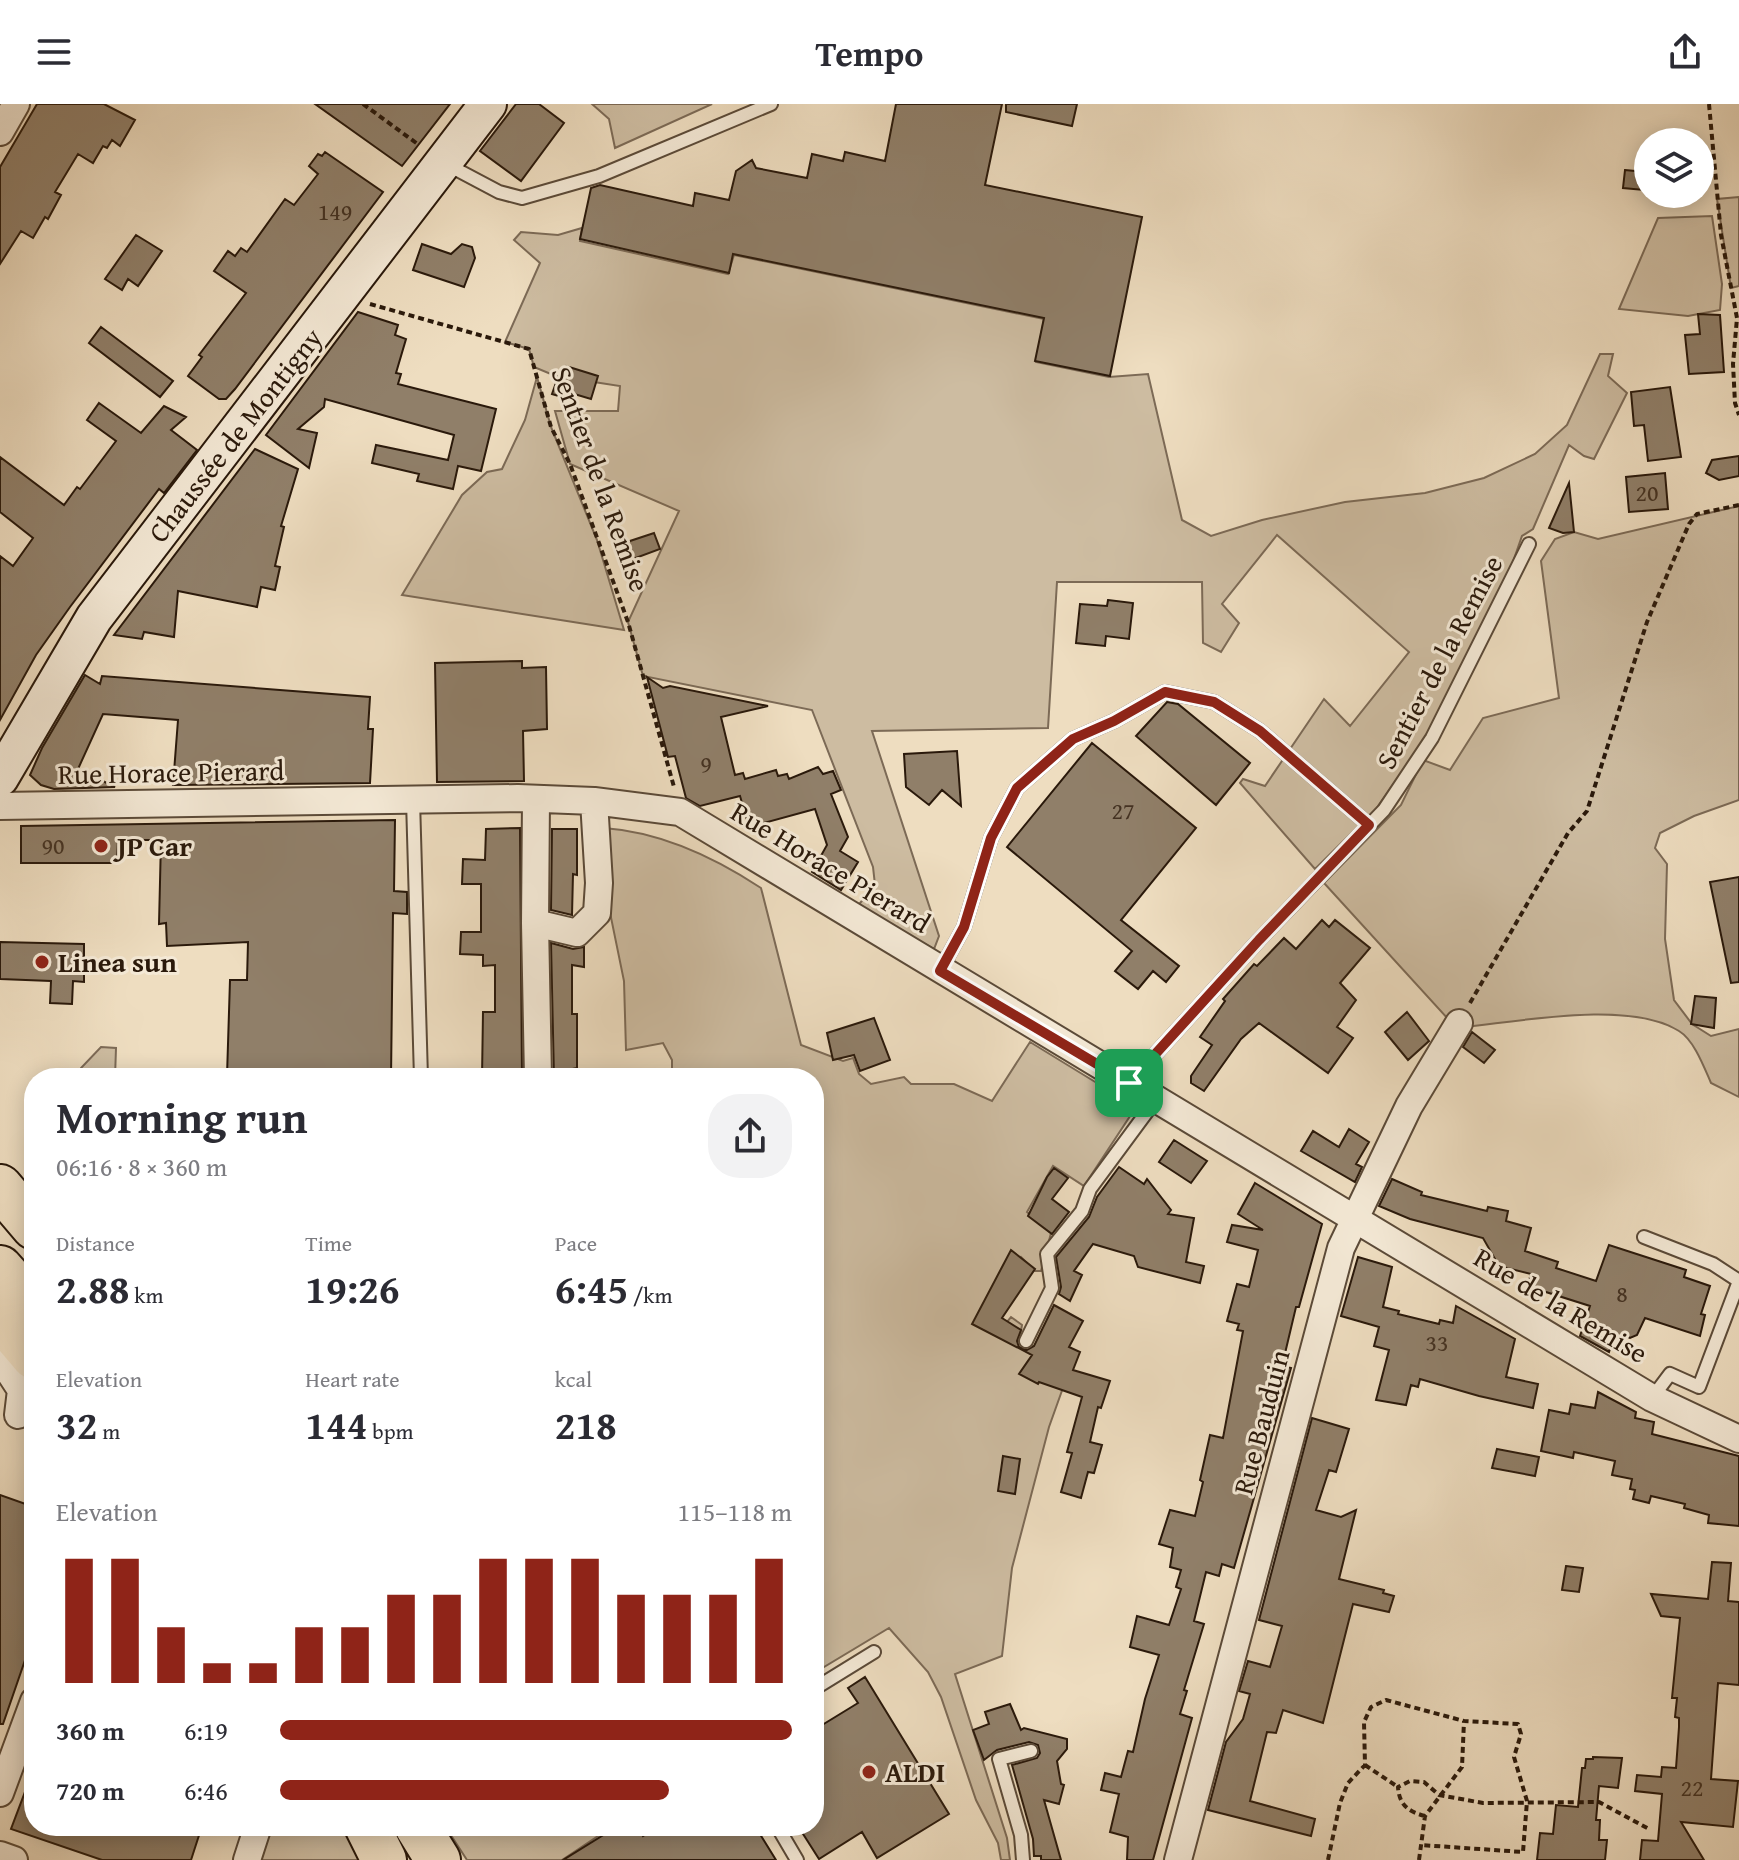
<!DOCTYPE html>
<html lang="en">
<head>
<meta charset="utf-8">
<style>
	:root { --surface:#fff; --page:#f2f2f3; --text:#2b2b33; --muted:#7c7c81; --accent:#8f2418 }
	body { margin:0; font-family:"Gentium Book Plus",serif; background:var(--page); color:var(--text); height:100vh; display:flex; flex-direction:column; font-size:30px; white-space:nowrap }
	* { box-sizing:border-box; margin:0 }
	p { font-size:26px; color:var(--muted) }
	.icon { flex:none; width:44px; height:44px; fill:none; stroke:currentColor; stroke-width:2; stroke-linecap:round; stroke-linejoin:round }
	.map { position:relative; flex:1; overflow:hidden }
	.side { position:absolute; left:24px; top:964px; width:800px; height:768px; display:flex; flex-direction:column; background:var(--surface); border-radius:32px; box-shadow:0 4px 20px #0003 }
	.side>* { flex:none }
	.controls { position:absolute; left:1634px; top:24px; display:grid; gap:16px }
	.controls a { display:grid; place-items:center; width:80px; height:80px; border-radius:50%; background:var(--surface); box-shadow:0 4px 20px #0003; font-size:40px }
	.pin { position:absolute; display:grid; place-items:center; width:68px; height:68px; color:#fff; margin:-34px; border-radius:16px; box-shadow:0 4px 12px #0006 }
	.round { display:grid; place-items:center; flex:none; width:84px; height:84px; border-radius:32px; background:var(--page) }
	.head { display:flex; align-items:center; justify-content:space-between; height:136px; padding:0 32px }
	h1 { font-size:44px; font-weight:800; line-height:60px }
	.metrics { display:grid; grid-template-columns:repeat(3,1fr); gap:12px; height:136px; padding:8px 32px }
	.metrics div { display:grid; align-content:center }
	.metrics b { font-size:40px; font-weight:800 }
	.metrics small { font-size:22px; font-weight:400 }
	.metrics p { font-size:22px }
	.chart { height:224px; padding:16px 32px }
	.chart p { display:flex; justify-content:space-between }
	.chart svg { width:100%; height:144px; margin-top:8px; stroke:var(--accent); stroke-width:6 }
	ul { padding:0 32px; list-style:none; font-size:26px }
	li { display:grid; grid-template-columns:128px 96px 1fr; align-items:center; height:60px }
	li i { height:20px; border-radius:10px; background:var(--accent) }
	header { display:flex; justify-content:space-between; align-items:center; height:104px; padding:0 32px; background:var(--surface); font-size:36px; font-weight:800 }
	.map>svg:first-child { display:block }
	.green { fill:#cdbca1; stroke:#7c6a56; stroke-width:2 }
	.building { fill:#907f69; stroke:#2a190b; stroke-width:2 }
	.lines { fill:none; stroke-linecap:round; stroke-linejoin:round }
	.lane-casing { stroke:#5b4a38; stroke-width:16 }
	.street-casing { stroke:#5b4a38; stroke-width:30 }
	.secondary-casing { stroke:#2a190b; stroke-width:40 }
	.highway-casing { stroke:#2a190b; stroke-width:48 }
	.path { stroke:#2a190b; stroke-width:4; stroke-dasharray:6 4; stroke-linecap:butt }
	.lane { stroke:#f4e9d6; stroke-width:12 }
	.street { stroke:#f4e9d6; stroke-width:26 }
	.secondary { stroke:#f4e9d6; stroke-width:36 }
	.highway { stroke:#eeddc0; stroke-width:44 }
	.route-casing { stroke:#fff; stroke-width:16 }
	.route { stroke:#8f2418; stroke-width:10 }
	.poi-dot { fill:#8f2418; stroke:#f4e9d6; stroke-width:3 }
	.labels { text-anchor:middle; stroke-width:6; stroke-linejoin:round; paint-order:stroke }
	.number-label { font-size:24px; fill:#443222 }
	.street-label { font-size:28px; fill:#2a190b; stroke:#f4e9d6 }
	.poi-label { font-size:28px; font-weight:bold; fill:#2a190b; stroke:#f4e9d6; text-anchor:start }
</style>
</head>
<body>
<header><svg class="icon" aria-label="menu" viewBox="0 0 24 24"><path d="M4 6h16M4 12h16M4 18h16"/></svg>Tempo<svg class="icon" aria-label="share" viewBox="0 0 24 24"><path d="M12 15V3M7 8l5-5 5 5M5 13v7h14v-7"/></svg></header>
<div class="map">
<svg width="1739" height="1756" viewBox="0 0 1739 1756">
	<rect width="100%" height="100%" fill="#eeddc0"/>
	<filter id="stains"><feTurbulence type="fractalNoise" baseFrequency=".0025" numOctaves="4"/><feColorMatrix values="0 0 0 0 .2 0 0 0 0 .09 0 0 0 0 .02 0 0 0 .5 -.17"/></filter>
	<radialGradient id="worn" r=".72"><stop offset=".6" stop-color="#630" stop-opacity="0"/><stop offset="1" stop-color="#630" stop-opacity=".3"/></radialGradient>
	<path class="green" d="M592,0H712L615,44L609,15Z
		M1739,93V182L1731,184L1717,95Z
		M1712,112L1722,180L1720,206L1688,212L1619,205L1658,114Z
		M582,124L580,137L728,170L734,151L1044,215L1036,258L1109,273L1148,270L1182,416L1211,432L1262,416L1345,398L1425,389L1484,374L1535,350L1567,321L1600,250H1613L1608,272L1627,289L1594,355L1584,352L1569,341L1533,425L1522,432L1508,472L1430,628L1376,705L1315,765L1240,679L1243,675L1265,682L1324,595L1350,622L1409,548L1277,431L1222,500L1239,519L1221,548L1203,539L1202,478H1057L1048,624L872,627L939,832L934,845L856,804L875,781L873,763L812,606L643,572L628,518L679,407L570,360L555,307H618L620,282L594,278L566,262L558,273L534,263L529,245L505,238L540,159L514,136L521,128L558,131Z
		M537,273L551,323L597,436L624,526L402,491L462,391L487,368L502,365L525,316Z
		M1739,402V696L1694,712L1660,729L1655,744L1667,760L1665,835L1674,896L1692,920L1711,932L1739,925V993L1711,979C1704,963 1694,936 1679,927C1630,896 1522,917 1466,923L1449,916L1324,779L1401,701L1423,656L1450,666L1483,614L1559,594L1541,457L1555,435L1574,428L1598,435Z
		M604,724C660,728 714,753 761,784L801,941L843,957L853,954L859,970L871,980L904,973L911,980H954L992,997L1030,938L1136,1003L1084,1082L1053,1062L1027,1108L1051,1129L1041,1167H1035L1021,1153L986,1195L1002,1224L1011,1213L1022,1221L1020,1233L1069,1267L1049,1323L1012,1464L1002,1552L955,1570L1007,1734L1010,1756H1001L998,1739L976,1696L941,1593L928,1568L889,1524L814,1569V974H672V956L663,939L626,946L624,877L607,794Z
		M101,943L116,944L115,974H77L81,964Z
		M265,1722H342L363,1756H259Z
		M445,1722H613L562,1756H467Z"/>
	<path class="building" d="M37,0H104L135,16L120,42L112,36L107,44L103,42L93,59L78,50L55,88L61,91L48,115L45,113L33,134L21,127L0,160V63Z
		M315,0H450L402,62Z
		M516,0H539L564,19L521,77L480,47Z
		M896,0H1002L985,81L1142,113L1110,272L1035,257L1044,214L733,150L729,169L580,135L591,84L600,81L693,102L695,89L729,96L736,67L752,56L756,64L807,74L812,50L843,57L845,48L885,57Z
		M1006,0H1077L1072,22L1006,8Z
		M325,48L383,88L235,285L226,295H219L188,272L202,253L199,251L246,189L214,167L228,147L235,152L241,144L247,148L285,95L294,101L318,70L309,62L318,50L322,52Z
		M1625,66L1645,68L1644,86L1623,84Z
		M136,131L162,147L138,182L128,175L122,186L105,175Z
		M422,140L451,150L462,140L472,143L475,154L464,183L413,166Z
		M358,208L398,221L395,231L406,235L396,269L401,270L398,280L496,305L481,367L458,362L453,385L417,377L419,370L372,359L376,341L448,356L454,331L325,295L324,303L298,325L317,329L309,364L266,331Z
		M1698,210L1720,211L1724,268L1689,270L1685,231L1700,230Z
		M101,223L173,277L160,293L89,239Z
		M569,263L598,272L591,295L571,289L569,295L552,290L559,270L565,272Z
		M1670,283L1681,353L1648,357L1644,321L1634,322L1631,288Z
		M99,299L141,329L164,302L186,313L171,326L197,346L164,389L159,385L70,503L36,551L0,616V452L13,462L33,434L0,408V353L64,401L77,383L80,385L116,337L87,316Z
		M255,345L298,365L281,422L284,423L275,462L280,463L275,486L261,483L257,503L178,487L174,533L144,528L142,535L114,531Z
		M1739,352V372L1719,376L1706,369L1712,356Z
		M1665,369L1668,405L1629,408L1626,373Z
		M1569,379L1574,428L1563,429L1549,424Z
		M654,429L660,445L633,455L627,438Z
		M1108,496L1133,499L1129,535L1106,532L1105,542L1076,539L1080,500L1107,502Z
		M522,557V564L546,563L547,625L523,627L524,677L437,678L435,559Z
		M85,571L100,580L102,572L370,593L368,625H373L370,679L173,681L178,616L103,610L78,665L115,683L54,685L41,681L30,671L42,644Z
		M647,573L663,584L670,582L768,602L721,613L735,671L743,669L745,675L776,666L778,672L787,670L789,675L818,663L823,670L833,667L841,686L831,690L848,733L840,747L858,758L841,786L812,768L827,741L815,705L749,723L740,692L700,702L686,694L675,652L668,653Z
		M1167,598L1178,600L1250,659L1216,701L1136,632Z
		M1092,639L1196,724L1121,816L1179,862L1166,878L1153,867L1138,885L1115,867L1132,847L1007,743Z
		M957,647L961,702L942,686L929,701L906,683L904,650Z
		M395,716L394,787L407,788V810L393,809L391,974L227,972L230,876H247L248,838L167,842L166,819L159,820L161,736H118L117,759H21V722Z
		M520,724L522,974H482L483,908H495V861L483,862V851L460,850L461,828H481V780H462L463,755L485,756L486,725Z
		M552,725H577V771L573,770L572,811L551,806Z
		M1739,773V878L1731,879L1710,778Z
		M1322,816L1329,823L1335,816L1370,844L1340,879L1356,896L1337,923L1353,934L1328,969L1259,919L1241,935L1204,987L1191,979V972L1212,941L1200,933L1225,897L1223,895L1254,860L1257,862L1284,834L1296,845Z
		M0,838L84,840V878L73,877L72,900L50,899L51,877L0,875Z
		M551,839L573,845L584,843V863L572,861V910H577V964L572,965V974H554Z
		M1695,892L1716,894L1714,924L1691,920Z
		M1407,908L1429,937L1408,956L1385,928Z
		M874,914L890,956L860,967L854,951L833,956L827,929Z
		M1472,928L1495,946L1484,959L1463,943Z
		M1349,1025L1369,1038L1356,1060L1362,1063L1355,1078L1301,1047L1313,1027L1339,1043Z
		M1174,1036L1207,1057L1191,1079L1159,1058Z
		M1119,1063L1144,1080L1147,1075L1171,1106L1168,1110L1194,1114L1186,1158L1204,1162L1200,1179L1138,1163L1134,1152L1093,1140L1074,1167L1082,1171L1070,1197L1059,1190L1061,1183L1056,1153L1089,1113L1097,1093Z
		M1054,1064L1068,1074L1052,1095L1069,1108L1052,1130L1028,1112L1047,1073Z
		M1392,1075L1422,1088L1421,1091L1487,1107L1488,1103L1508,1107L1506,1117L1531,1124L1525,1147L1558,1158L1556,1164L1596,1177L1609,1141L1686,1166L1684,1173L1710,1182L1701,1210L1705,1211L1700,1232L1645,1214L1637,1231L1630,1234L1623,1231L1619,1235L1613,1236L1609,1248L1580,1232L1590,1202L1527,1182L1531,1170L1499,1162L1483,1134L1410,1115L1379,1102Z
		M1255,1079L1322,1120L1299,1203H1296L1282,1262L1291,1264L1234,1464L1222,1460L1219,1472L1206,1468L1194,1517L1204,1520L1184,1586L1187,1587L1180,1610L1192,1614L1153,1756H1127L1128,1733L1110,1728L1119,1690L1101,1686L1105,1669L1121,1673L1128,1647L1133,1648L1145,1595L1159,1551L1130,1543L1137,1512L1169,1521L1181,1485L1176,1483L1181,1466L1170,1463L1173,1444L1159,1440L1170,1406L1195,1412L1203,1378L1200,1376L1210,1331L1223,1334L1243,1227L1237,1226L1239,1220L1227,1217L1237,1180L1249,1183L1258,1146L1227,1138L1232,1121L1263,1126L1238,1110Z
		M1011,1146L1035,1165L1002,1214L1021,1226L1017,1237L1019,1243L1027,1246L1034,1242L1054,1201L1083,1217L1069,1243L1080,1248L1073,1266L1110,1277L1101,1304L1098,1303L1090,1338L1102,1341L1094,1369L1088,1368L1081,1394L1061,1388L1072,1349L1067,1348L1082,1293L1039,1278L1038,1280L1019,1270L1032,1251L972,1220Z
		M1358,1153L1392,1163L1383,1203L1399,1207L1398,1210L1439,1220L1440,1216L1453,1219L1456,1202L1515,1235L1506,1273L1538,1280L1533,1304L1479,1292L1420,1275L1418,1283L1411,1281L1406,1301L1376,1296L1389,1246L1374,1242L1379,1223L1341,1212Z
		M1598,1288L1636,1308L1635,1314L1654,1318L1652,1330L1739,1352V1422L1708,1419L1709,1411L1684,1404L1685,1400L1651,1392L1649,1399L1633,1395L1635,1386L1630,1385L1632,1375L1612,1371L1615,1357L1574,1348L1573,1354L1541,1347L1549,1306L1569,1310L1571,1300L1595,1304Z
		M1312,1314L1349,1325L1336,1368L1329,1366L1316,1406L1341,1413L1356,1406L1339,1475L1384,1486L1383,1489L1394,1492L1389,1508L1353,1500L1323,1619L1283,1606L1276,1629L1267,1628L1250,1697L1315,1715L1311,1732L1208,1706L1226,1638L1243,1615L1250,1590L1239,1587L1248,1557L1270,1563L1282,1522L1259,1516Z
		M1497,1345L1539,1353L1535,1372L1492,1364Z
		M1003,1352L1020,1355L1015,1390L998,1387Z
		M0,1391L34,1403V1530L3,1620H0Z
		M1712,1458L1731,1459L1728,1497L1739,1498V1581L1718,1579L1711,1675L1738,1677L1733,1723L1681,1718L1704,1756H1640L1642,1736L1658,1737L1662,1690L1635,1687L1637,1671L1661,1673L1662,1663L1676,1664L1679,1623V1614L1675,1613L1677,1594H1672L1680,1514L1661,1512L1651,1490L1708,1495Z
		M1566,1462L1583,1464L1579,1488L1562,1486Z
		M865,1573L949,1710L877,1754L862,1728L819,1755L798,1722H814V1626L858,1599L848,1584Z
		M1010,1600L1021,1626L1024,1624L1067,1635V1645L1057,1657L1061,1680L1064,1681L1059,1700L1044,1696L1061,1756H1041V1752H1034L1033,1735L1012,1661L1037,1654L1040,1649L1038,1641L1029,1638L997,1646L984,1656L973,1626L989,1620L985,1608Z
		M1593,1653L1622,1654L1618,1684L1599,1682L1596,1716H1600L1599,1736H1607L1605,1756H1537L1540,1729L1553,1730L1556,1701L1578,1703L1582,1664H1585L1586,1655H1593Z
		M31,1672H34V1722H202L191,1756H102L11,1725Z
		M618,1722H637L643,1732L658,1722H755L776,1756H563Z"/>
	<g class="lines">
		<defs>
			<path id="lane" d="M448,61L499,88L522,94L599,72L771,0
				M413,696L421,974
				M940,867L964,823L991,734L1017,684L1073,635L1114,617L1165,588L1214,598L1260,627L1369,721
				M1129,979L1259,836L1384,706L1432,634L1529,440
				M1644,1133L1713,1160L1739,1177L1699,1283L1670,1270L1652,1294
				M1026,1237L1052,1184L1047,1150L1082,1107L1090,1085L1155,997
				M814,1585L874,1548
				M777,1722L797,1756
				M1023,1756L1021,1731L999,1655L1031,1647"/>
			<path id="street" d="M0,28L16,0
				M0,702L518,694L594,697L680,708L1652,1294L1739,1335
				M535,819L536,695
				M538,974L535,819L577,829L597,809L599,779L594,697
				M0,1254L21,1286L18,1311
				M0,1689L34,1597
				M0,1751L14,1756
				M247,1756L258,1722
				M1178,1756L1341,1144L1409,1002L1459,919"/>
			<path id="secondary" d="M0,674L94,514L488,0"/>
			<path id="highway" d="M0,1083L34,1123
				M0,1164L34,1202
				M0,1213L34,1253
				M367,1722L384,1756
				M417,1722L438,1756"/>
		</defs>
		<use href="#lane" class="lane-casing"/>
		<use href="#street" class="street-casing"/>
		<use href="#secondary" class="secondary-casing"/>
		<use href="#highway" class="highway-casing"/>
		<path class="path" d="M363,0L419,41
			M1709,0L1721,131L1737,214L1733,260L1735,299L1739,311
			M370,200L529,245L551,323L570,360L628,518L674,683
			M1470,899L1568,729L1587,707L1647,518L1689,420L1697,410L1739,401
			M1365,1661L1398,1683
			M1425,1712C1409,1708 1399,1701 1398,1683L1410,1677L1424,1678L1439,1691L1483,1699L1599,1698L1649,1725
			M1328,1756L1340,1699L1348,1679L1365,1661L1364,1618L1371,1603L1386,1596L1464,1617L1518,1620L1521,1630L1514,1653L1527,1697L1523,1748L1421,1741
			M1419,1756L1425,1712L1462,1663L1464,1617"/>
		<use href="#lane" class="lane"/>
		<use href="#street" class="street"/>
		<use href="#secondary" class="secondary"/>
		<use href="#highway" class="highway"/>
	</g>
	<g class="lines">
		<defs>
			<path id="route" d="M1165,588L1214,598L1260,627L1369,721L1259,836L1129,979L940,867L964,823L991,734L1017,684L1073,635L1114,617Z"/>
		</defs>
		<use href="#route" class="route-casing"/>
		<use href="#route" class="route"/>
	</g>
	<g class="poi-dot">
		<circle cx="101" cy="742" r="8"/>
		<circle cx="42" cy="858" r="8"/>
		<circle cx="869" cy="1668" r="8"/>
	</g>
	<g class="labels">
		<g class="number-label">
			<text x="335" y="116">149</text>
			<text x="1647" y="397">20</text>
			<text x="706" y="668">9</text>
			<text x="1123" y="715">27</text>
			<text x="53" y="750">90</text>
			<text x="1622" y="1198">8</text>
			<text x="1437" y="1247">33</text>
			<text x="1692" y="1692">22</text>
		</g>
		<g class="street-label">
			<text transform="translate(235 331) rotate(-52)" y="10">Chaussée de Montigny</text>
			<text transform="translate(601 375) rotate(70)" y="10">Sentier de la Remise</text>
			<text transform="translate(1439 558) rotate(-62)" y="10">Sentier de la Remise</text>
			<text transform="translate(171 668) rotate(-1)" y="10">Rue Horace Pierard</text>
			<text transform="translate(831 763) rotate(31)" y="10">Rue Horace Pierard</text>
			<text transform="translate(1561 1201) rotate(31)" y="10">Rue de la Remise</text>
			<text transform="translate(1261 1318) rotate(-75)" y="10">Rue Bauduin</text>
		</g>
		<g class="poi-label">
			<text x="117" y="752">JP Car</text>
			<text x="58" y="868">Linea sun</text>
			<text x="885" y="1678">ALDI</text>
		</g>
	</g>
	<rect width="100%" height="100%" filter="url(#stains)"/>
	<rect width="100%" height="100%" fill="url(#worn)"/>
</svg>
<div class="controls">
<a><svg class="icon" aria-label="layers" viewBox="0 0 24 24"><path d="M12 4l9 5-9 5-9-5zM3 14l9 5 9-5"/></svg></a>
</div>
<div class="pin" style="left:1129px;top:979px;background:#1e9e55"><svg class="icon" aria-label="arrive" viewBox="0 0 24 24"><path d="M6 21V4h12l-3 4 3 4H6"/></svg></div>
<section class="side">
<div class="head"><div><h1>Morning run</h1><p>06:16 · 8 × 360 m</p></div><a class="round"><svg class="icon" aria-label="share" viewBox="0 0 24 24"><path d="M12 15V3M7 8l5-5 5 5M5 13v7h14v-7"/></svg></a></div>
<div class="metrics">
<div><p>Distance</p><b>2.88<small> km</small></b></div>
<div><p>Time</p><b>19:26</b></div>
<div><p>Pace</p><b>6:45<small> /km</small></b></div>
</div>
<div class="metrics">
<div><p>Elevation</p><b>32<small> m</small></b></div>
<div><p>Heart rate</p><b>144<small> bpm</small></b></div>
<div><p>kcal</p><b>218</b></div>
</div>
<div class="chart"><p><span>Elevation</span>115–118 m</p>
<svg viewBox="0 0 160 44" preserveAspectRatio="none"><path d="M5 44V6M15 44V6M25 44V27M35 44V38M45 44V38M55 44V27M65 44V27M75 44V17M85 44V17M95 44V6M105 44V6M115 44V6M125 44V17M135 44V17M145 44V17M155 44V6"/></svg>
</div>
<ul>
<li><b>360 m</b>6:19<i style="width:100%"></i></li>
<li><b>720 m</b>6:46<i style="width:76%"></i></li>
</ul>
</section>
</div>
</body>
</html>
